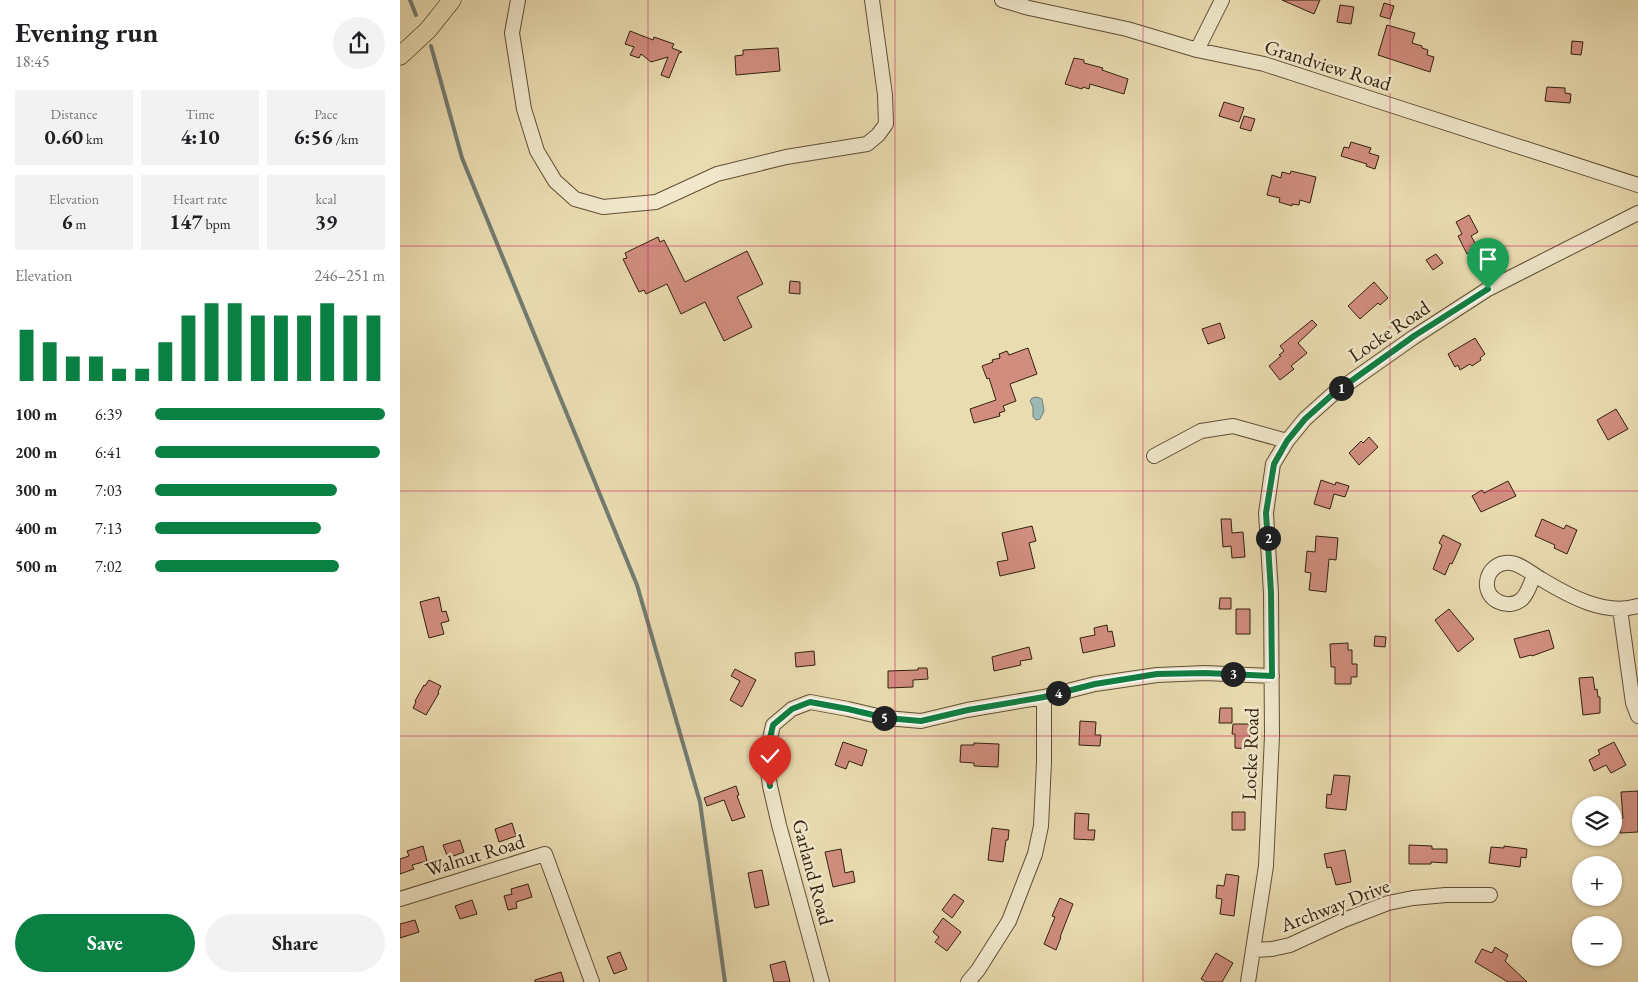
<!DOCTYPE html>
<html lang="en">
<head>
<meta charset="utf-8">
<style>
	:root { --surface:#fff; --page:#f2f2f2; --text:#202124; --muted:#757577; --accent:#0b8043 }
	body { margin:0; font-family:"EB Garamond",serif; background:var(--page); color:var(--text); height:100vh; display:flex; flex-direction:column; font-size:19px; white-space:nowrap }
	* { box-sizing:border-box; margin:0 }
	p { font-size:16px; color:var(--muted) }
	.icon { flex:none; width:28px; height:28px; fill:none; stroke:currentColor; stroke-width:2; stroke-linecap:round; stroke-linejoin:round }
	.map { position:relative; flex:1; overflow:hidden }
	.panel { display:flex; flex-direction:column; background:var(--surface); width:400px }
	.panel>* { flex:none }
	.fabs { position:absolute; left:1172px; top:796px; display:grid; gap:10px }
	.fabs a { display:grid; place-items:center; width:50px; height:50px; border-radius:50%; background:var(--surface); box-shadow:0 1px 4px #0004; font-size:25px }
	.pin { position:absolute; display:grid; place-items:center; width:42px; height:42px; color:#fff; margin:-51px -21px; border-radius:50% 50% 50% 0; rotate:-45deg; box-shadow:0 0 5px #0007 }
	.pin .icon { rotate:45deg }
	.km { position:absolute; width:25px; height:25px; margin:-12px; border-radius:50%; background:#222; color:#fff; font-size:14px; line-height:25px; text-align:center }
	.round { display:grid; place-items:center; flex:none; width:52px; height:52px; border-radius:26px; background:var(--page) }
	.overview { display:flex; align-items:center; justify-content:space-between; height:85px; padding:0 15px }
	h1 { font-size:28px; font-weight:700; line-height:38px }
	.stats { display:grid; grid-template-columns:repeat(3,1fr); gap:8px; height:85px; padding:5px 15px }
	.stats div { display:grid; align-content:center; border-radius:0px; background:var(--page); text-align:center }
	.stats b { font-size:21px; font-weight:700 }
	.stats small { font-size:14px; font-weight:400 }
	.stats p { font-size:14px }
	.chart { height:140px; padding:10px 15px }
	.chart p { display:flex; justify-content:space-between }
	.chart svg { width:100%; height:90px; margin-top:5px; stroke:var(--accent); stroke-width:6 }
	.cta { display:flex; gap:10px; margin-top:auto; padding:10px 15px }
	.cta a { flex:1; height:58px; border-radius:30px; background:var(--accent); color:#fff; font-size:20px; font-weight:700; line-height:58px; text-align:center }
	.cta a+a { background:var(--page); color:var(--text) }
	ul { padding:0 15px; list-style:none; font-size:16px }
	li { display:grid; grid-template-columns:80px 60px 1fr; align-items:center; height:38px }
	li i { height:12px; border-radius:6px; background:var(--accent) }
	main { display:flex; flex:1; min-height:0 }
	.map>svg:first-child { display:block }
	.water { fill:#9cb9b6; stroke:#727c72 }
	.lines { fill:none; stroke-linecap:round; stroke-linejoin:round }
	.stream { stroke:#727c72; stroke-width:4 }
	.building { fill:#d18e7f; stroke:#32200d }
	.minor-casing { stroke:#604f36; stroke-width:16 }
	.major-casing { stroke:#32200d; stroke-width:19 }
	.minor { stroke:#f1e8cc; stroke-width:14 }
	.major { stroke:#eadcb1; stroke-width:18 }
	.route-casing { stroke:#fff; stroke-width:10 }
	.route { stroke:#0b8043; stroke-width:6 }
	.grid { fill:none; stroke:#c2185b; stroke-width:1; stroke-opacity:0.55 }
	.labels { text-anchor:middle; stroke-width:5; stroke-linejoin:round; paint-order:stroke }
	.street-label { font-size:20px; fill:#32200d; stroke:#f1e8cc }
</style>
</head>
<body>
<main>
<section class="panel">
<div class="overview"><div><h1>Evening run</h1><p>18:45</p></div><a class="round"><svg class="icon" aria-label="share" viewBox="0 0 24 24"><path d="M12 15V3M7 8l5-5 5 5M5 13v7h14v-7"/></svg></a></div>
<div class="stats">
<div><p>Distance</p><b>0.60<small> km</small></b></div>
<div><p>Time</p><b>4:10</b></div>
<div><p>Pace</p><b>6:56<small> /km</small></b></div>
</div>
<div class="stats">
<div><p>Elevation</p><b>6<small> m</small></b></div>
<div><p>Heart rate</p><b>147<small> bpm</small></b></div>
<div><p>kcal</p><b>39</b></div>
</div>
<div class="chart"><p><span>Elevation</span>246–251 m</p>
<svg viewBox="0 0 160 44" preserveAspectRatio="none"><path d="M5 44V19M15 44V25M25 44V32M35 44V32M45 44V38M55 44V38M65 44V25M75 44V12M85 44V6M95 44V6M105 44V12M115 44V12M125 44V12M135 44V6M145 44V12M155 44V12"/></svg>
</div>
<ul>
<li><b>100 m</b>6:39<i style="width:100%"></i></li>
<li><b>200 m</b>6:41<i style="width:98%"></i></li>
<li><b>300 m</b>7:03<i style="width:79%"></i></li>
<li><b>400 m</b>7:13<i style="width:72%"></i></li>
<li><b>500 m</b>7:02<i style="width:80%"></i></li>
</ul>
<div class="cta"><a>Save</a><a>Share</a></div>
</section>
<div class="map">
<svg width="1238" height="982" viewBox="0 0 1238 982">
	<rect width="100%" height="100%" fill="#eadcb1"/>
	<filter id="stains"><feTurbulence type="fractalNoise" baseFrequency=".004" numOctaves="4"/><feColorMatrix values="0 0 0 0 .2 0 0 0 0 .09 0 0 0 0 .02 0 0 0 .5 -.17"/></filter>
	<radialGradient id="worn" r=".72"><stop offset=".6" stop-color="#630" stop-opacity="0"/><stop offset="1" stop-color="#630" stop-opacity=".3"/></radialGradient>
	<path class="water" d="M637,397L642,399L644,411L640,419L636,420L633,417V407L630,401L632,398Z"/>
	<g class="lines">
		<path class="stream" d="M10,0L16,15
			M31,46L62,158L237,585L300,802L325,982"/>
	</g>
	<path class="building" d="M882,0H920L914,14Z
		M984,3L994,6L990,19L980,16Z
		M940,5L954,7L951,24L937,22Z
		M987,25L1015,33L1012,43L1022,46V48L1028,50L1027,55L1034,57L1030,72L978,55Z
		M230,31L253,40L254,37L274,44L272,48L282,52L279,53L269,78L261,75L268,57L251,62L241,54L239,58L230,55L234,47L225,44Z
		M1172,41L1183,42L1181,55L1171,54Z
		M378,48L380,71L336,75L335,56L343,55V50Z
		M674,58L684,60V63L703,68L702,70L728,79L724,94L690,84L689,89L683,87L682,89L665,84Z
		M1147,87L1165,88V93L1171,94L1170,103L1145,101Z
		M824,102L844,108L839,122L819,116Z
		M844,116L855,119L851,131L840,128Z
		M951,142L971,148L969,153L979,156L975,169L966,166L967,164L941,156L944,147L949,148Z
		M891,171L916,177L910,203L900,200L899,205L892,204V206L879,202L880,198L867,195L872,175L881,178L882,172L890,174Z
		M1069,215L1078,232L1071,236L1078,248L1067,254L1058,236L1062,234L1056,222Z
		M258,237L260,242L264,240L285,282L347,251L363,284L337,297L352,327L324,341L305,302L281,314L267,284L246,294L244,290L239,292L223,259L227,258L225,253Z
		M1036,254L1043,263L1033,270L1026,260Z
		M390,281L400,282V294L389,293Z
		M974,282L988,298L980,305L978,303L960,319L948,306Z
		M912,320L917,325L898,343L907,353L891,366L894,369L880,380L869,366L881,356L879,355L884,351L880,346Z
		M820,323L825,338L808,344L802,329Z
		M1075,338L1085,354L1080,358L1081,360L1072,366L1070,364L1060,370L1058,365L1055,367L1048,354Z
		M628,348L637,374L610,384L616,401L603,406L605,411L599,413L600,416L574,423L570,409L596,400L589,378L587,379L582,366L593,362L592,360L600,358L599,354L607,351L609,355Z
		M1216,409L1228,429L1208,440L1197,420Z
		M969,437L978,447L959,465L949,453L961,441L963,443Z
		M921,480L935,485L936,482L949,486L945,497L934,494L930,509L914,504Z
		M1108,481L1116,496L1081,512L1072,496L1082,490L1084,493Z
		M821,519H831L832,533L843,532L845,557L832,558L831,546L823,547Z
		M1142,519L1164,529L1166,525L1177,530L1167,554L1154,548L1155,545L1135,536Z
		M632,526L636,541L629,543L635,568L600,576L597,562L608,560L602,533Z
		M1043,535L1061,544L1052,564L1050,563L1045,575L1033,569L1042,545L1039,543Z
		M916,536L938,538L936,560L929,559L926,592L909,590L911,573L905,572L907,551L915,552Z
		M39,597L42,612L46,611L49,621L41,623L44,634L29,638L20,602Z
		M820,598H831V609H819Z
		M836,609H850V634H836Z
		M1049,609L1074,639L1058,652L1035,620Z
		M707,625L708,632L712,631L715,646L683,653L680,638L695,635L694,628Z
		M1149,630L1154,648L1132,656L1131,655L1120,658L1114,639Z
		M975,636L986,637L985,647L974,646Z
		M948,643V650H952V664H957V677H951V684H935V667H931L930,644Z
		M629,647L632,659L620,661L621,665L594,671L592,657Z
		M414,651L415,665L396,667L395,653Z
		M518,668H527L528,679L513,680V687L488,688V671L518,670Z
		M335,669L356,680L342,707L330,700L340,681L331,676Z
		M1193,677L1195,690L1197,689L1198,697H1200V713L1183,715L1179,678Z
		M29,680L41,686L38,692L39,693L26,715L13,708L16,702L15,701L24,685L25,686Z
		M820,708H832V723H819Z
		M680,721L696,722L695,735H701L700,746L679,745Z
		M833,724H850L849,749L835,748V734H832Z
		M443,742L467,750L462,766L449,761L446,769L435,765Z
		M1214,742L1226,765L1211,773L1206,765L1194,771L1189,760L1200,754L1198,750Z
		M574,743L599,744L598,767L574,766V763L560,762L561,745H574Z
		M934,775L950,776L946,810L926,808L927,794L931,795Z
		M336,786L339,795L337,796L345,817L332,821L324,800L307,806L304,798Z
		M1238,791V832L1220,833L1219,818H1223L1221,792Z
		M832,812H845V830H832Z
		M675,813L689,814L688,830H695L694,840L674,839Z
		M112,823L116,836L99,842L95,829Z
		M592,828L609,830L608,840H606L603,862L588,860Z
		M60,840L64,852L48,858L43,845Z
		M1009,845L1032,846V849H1047V863L1031,862V864H1009Z
		M23,846L27,861L12,865L14,869L0,874V859L9,856L7,851Z
		M1104,846L1127,849L1126,858L1121,857L1120,867L1089,863L1091,847L1104,848Z
		M441,849L445,873L453,871L455,882L433,887L425,852Z
		M945,850L951,882L936,885L931,867L927,868L924,854Z
		M362,870L369,905L355,908L348,873Z
		M826,874L839,876L834,916L820,914L822,899L816,898L817,885L824,886Z
		M128,884L132,897L116,902L117,908L108,910L104,896L112,894L111,889Z
		M554,894L564,901L552,918L542,910Z
		M660,898L673,904L660,937H661L656,950L644,944L655,917L652,916Z
		M72,900L77,914L60,919L55,906Z
		M543,918L561,932L547,951L535,942L539,937L533,932Z
		M15,920L19,932L0,938V924Z
		M1095,947L1108,955L1105,961L1127,982H1108L1075,962L1082,949L1092,953Z
		M220,952L227,969L214,974L207,957Z
		M816,953L833,963L822,982H807L801,979Z
		M385,961L390,982H374L370,965Z
		M161,972L164,982H135V980Z"/>
	<g class="lines">
		<defs>
			<path id="minor" d="M118,0L112,33L124,109L137,151L155,181L175,199L203,207L256,202L317,174L386,157L467,144L478,135L486,124L485,95L472,0
				M602,0L629,8L727,29L797,50L864,64L941,89L1238,185
				M797,50L822,0
				M754,456L801,431L833,426L887,441
				M1134,575C1131,583 1128,593 1122,599C1108,611 1085,600 1087,582C1088,570 1099,561 1111,563C1121,564 1132,574 1141,579C1169,596 1205,616 1238,606
				M1220,609L1233,703L1238,716
				M0,899L145,854L192,982
				M854,950L872,949L890,945L944,920L988,903L1013,898L1046,895H1090
				M422,982L379,825L370,786L366,757L373,725L392,709L410,702L448,709L486,718L521,721L567,710L644,697L695,684L757,675L805,673L872,676
				M568,982L578,970L609,921L635,854L641,826L644,762V697
				M848,982L866,866L872,736L871,593L866,513L873,464L887,441L905,419L933,394L1014,337L1088,289L1238,213"/>
			<path id="major" d="M0,56L28,30L52,0"/>
		</defs>
		<use href="#minor" class="minor-casing"/>
		<use href="#major" class="major-casing"/>
		<use href="#minor" class="minor"/>
		<use href="#major" class="major"/>
	</g>
	<g class="lines">
		<defs>
			<path id="route" d="M370,786L366,756L373,725L392,709L410,702L448,709L486,718L521,721L568,710L644,697L695,684L757,674L805,673L872,676L871,592L866,513L874,464L887,441L905,419L933,394L1014,336L1088,289"/>
		</defs>
		<use href="#route" class="route-casing"/>
		<use href="#route" class="route"/>
	</g>
	<path class="grid" d="M248,0V982M495,0V982M743,0V982M990,0V982M0,246H1238M0,491H1238M0,736H1238"/>
	<g class="labels">
		<g class="street-label">
			<text transform="translate(928 65) rotate(17)" y="7">Grandview Road</text>
			<text transform="translate(989 331) rotate(-34)" y="7">Locke Road</text>
			<text transform="translate(850 754) rotate(-88)" y="7">Locke Road</text>
			<text transform="translate(75 855) rotate(-17)" y="7">Walnut Road</text>
			<text transform="translate(413 872) rotate(75)" y="7">Garland Road</text>
			<text transform="translate(935 905) rotate(-21)" y="7">Archway Drive</text>
		</g>
	</g>
	<rect width="100%" height="100%" filter="url(#stains)"/>
	<rect width="100%" height="100%" fill="url(#worn)"/>
</svg>
<div class="fabs">
<a><svg class="icon" aria-label="layers" viewBox="0 0 24 24"><path d="M12 4l9 5-9 5-9-5zM3 14l9 5 9-5"/></svg></a>
<a>+</a>
<a>−</a>
</div>
<div class="pin" style="left:1088px;top:289px;background:#1e9e55"><svg class="icon" aria-label="arrive" viewBox="0 0 24 24"><path d="M6 21V4h12l-3 4 3 4H6"/></svg></div>
<div class="pin" style="left:370px;top:786px;background:#d93025"><svg class="icon" aria-label="check" viewBox="0 0 24 24"><path d="M5 12l5 5 9-10"/></svg></div>
<b class="km" style="left:941px;top:388px">1</b>
<b class="km" style="left:868px;top:538px">2</b>
<b class="km" style="left:833px;top:674px">3</b>
<b class="km" style="left:658px;top:693px">4</b>
<b class="km" style="left:484px;top:718px">5</b>
</div>
</main>
</body>
</html>
